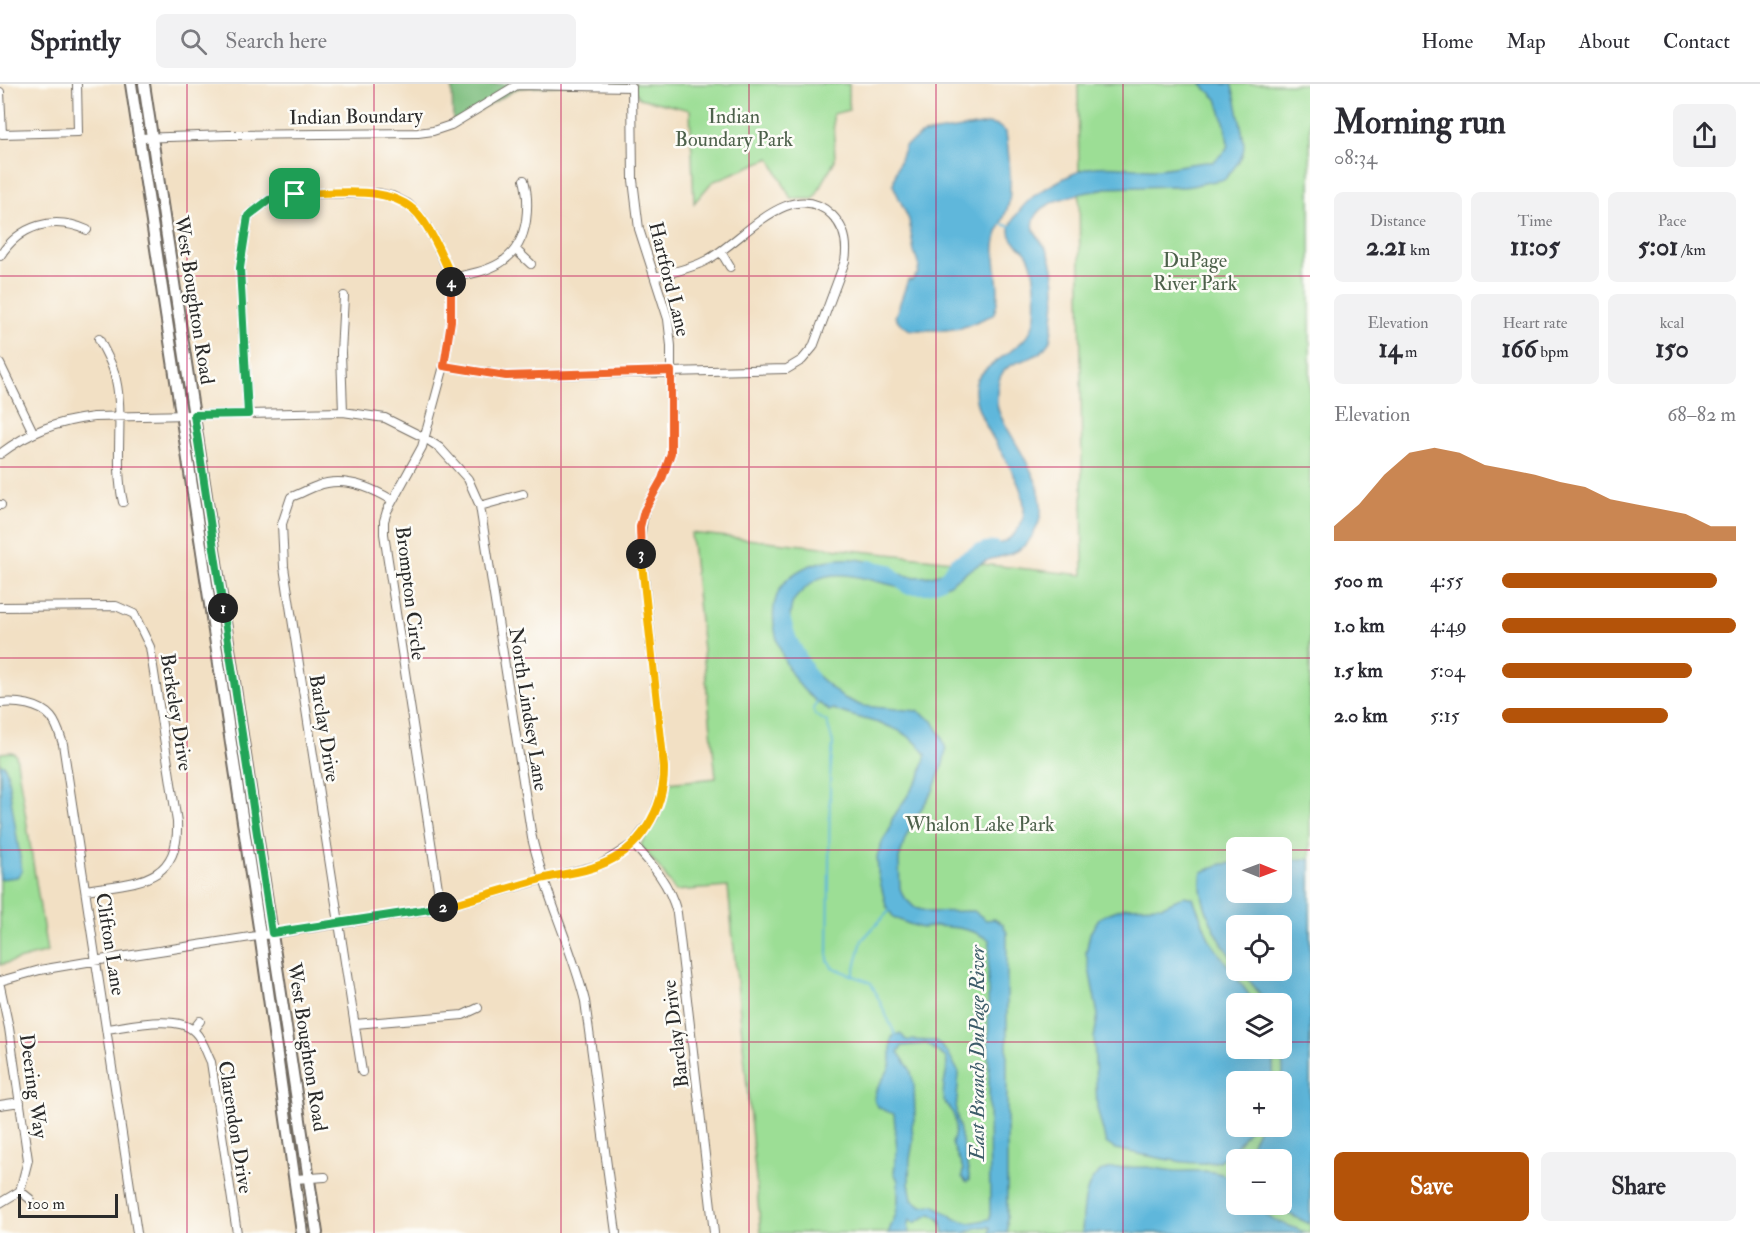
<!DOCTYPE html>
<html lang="en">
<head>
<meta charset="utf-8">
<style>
	:root { --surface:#fff; --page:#f2f2f3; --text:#2b2b33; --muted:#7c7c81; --line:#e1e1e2; --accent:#b45309 }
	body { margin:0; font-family:"IM FELL Double Pica",serif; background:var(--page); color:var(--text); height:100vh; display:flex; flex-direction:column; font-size:22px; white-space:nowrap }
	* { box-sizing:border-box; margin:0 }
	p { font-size:20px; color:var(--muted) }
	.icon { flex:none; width:33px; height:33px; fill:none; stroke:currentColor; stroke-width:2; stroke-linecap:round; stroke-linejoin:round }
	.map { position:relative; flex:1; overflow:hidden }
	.drawer { display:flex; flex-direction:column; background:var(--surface); width:450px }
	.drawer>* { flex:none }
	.needle { width:39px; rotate:91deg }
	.buttons { position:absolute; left:1226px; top:753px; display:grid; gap:12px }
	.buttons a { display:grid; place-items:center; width:66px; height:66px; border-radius:9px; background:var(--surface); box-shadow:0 6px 24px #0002; font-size:30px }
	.scale { position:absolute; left:18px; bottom:15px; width:100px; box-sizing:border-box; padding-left:6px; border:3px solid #2b2b2b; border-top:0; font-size:16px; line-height:21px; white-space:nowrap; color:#2b2b2b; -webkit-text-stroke:4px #fdfcf7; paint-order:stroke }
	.pin { position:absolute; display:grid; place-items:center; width:51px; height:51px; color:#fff; margin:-26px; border-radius:12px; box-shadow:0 3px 9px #0006 }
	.km { position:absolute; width:30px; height:30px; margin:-15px; border-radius:50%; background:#222; color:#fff; font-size:16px; line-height:30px; text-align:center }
	.round { display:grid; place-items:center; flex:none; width:63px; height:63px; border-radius:9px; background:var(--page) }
	.head { display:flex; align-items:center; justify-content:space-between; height:102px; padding:0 24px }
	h1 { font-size:33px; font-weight:700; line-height:45px }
	.stats { display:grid; grid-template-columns:repeat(3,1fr); gap:9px; height:102px; padding:6px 24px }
	.stats div { display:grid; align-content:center; border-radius:9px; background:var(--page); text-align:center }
	.stats b { font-size:26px; font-weight:700 }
	.stats small { font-size:16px; font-weight:400 }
	.stats p { font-size:16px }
	.chart { height:168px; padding:12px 24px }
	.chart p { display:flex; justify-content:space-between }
	.chart svg { width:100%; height:108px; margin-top:6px; fill:var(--accent); opacity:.7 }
	.button { display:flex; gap:12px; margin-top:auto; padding:12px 24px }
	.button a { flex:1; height:69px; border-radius:9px; background:var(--accent); color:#fff; font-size:24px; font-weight:700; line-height:69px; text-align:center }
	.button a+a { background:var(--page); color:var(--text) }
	ul { padding:0 24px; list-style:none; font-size:20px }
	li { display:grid; grid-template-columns:96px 72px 1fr; align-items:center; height:45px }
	li i { height:15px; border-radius:8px; background:var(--accent) }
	header { display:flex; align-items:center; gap:36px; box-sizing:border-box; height:84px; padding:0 30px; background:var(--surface); border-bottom:2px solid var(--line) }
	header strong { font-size:28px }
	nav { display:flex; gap:33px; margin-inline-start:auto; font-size:21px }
	.search { width:420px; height:54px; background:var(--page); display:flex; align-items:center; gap:15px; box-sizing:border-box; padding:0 21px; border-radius:9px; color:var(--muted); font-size:22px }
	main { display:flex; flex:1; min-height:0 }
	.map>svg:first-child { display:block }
	.green { fill:#9cde95; stroke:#648460; stroke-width:1.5; fill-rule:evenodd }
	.forest { fill:#7dbd7e; stroke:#547454; stroke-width:1.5 }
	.water { fill:#5eb7db; stroke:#447183; stroke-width:1.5 }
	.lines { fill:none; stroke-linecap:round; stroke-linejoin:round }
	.stream { stroke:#5eb7db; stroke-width:2 }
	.river { stroke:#5eb7db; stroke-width:12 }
	.street-casing { stroke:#716a61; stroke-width:10 }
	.secondary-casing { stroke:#716a61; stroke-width:14 }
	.street { stroke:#fff; stroke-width:8 }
	.secondary { stroke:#fff; stroke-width:10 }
	.split-1-casing { stroke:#fff; stroke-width:12 }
	.split-2-casing { stroke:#fff; stroke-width:12 }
	.split-3-casing { stroke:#fff; stroke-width:12 }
	.split-4-casing { stroke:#fff; stroke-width:12 }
	.split-5-casing { stroke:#fff; stroke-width:12 }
	.split-1 { stroke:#22a559; stroke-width:8 }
	.split-2 { stroke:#22a559; stroke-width:8 }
	.split-3 { stroke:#f5b400; stroke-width:8 }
	.split-4 { stroke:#f0652b; stroke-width:8 }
	.split-5 { stroke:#f5b400; stroke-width:8 }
	.grid { fill:none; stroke:#c2185b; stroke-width:1.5; stroke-opacity:0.55 }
	.labels { text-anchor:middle; stroke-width:5; stroke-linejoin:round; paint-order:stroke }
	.street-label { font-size:20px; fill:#2b2b2b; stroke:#fdfcf7 }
	.park-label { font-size:20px; fill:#4d614b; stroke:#fdfcf7 }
	.water-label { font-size:21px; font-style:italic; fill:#3d5c69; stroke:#fdfcf7 }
</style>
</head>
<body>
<header>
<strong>Sprintly</strong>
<div class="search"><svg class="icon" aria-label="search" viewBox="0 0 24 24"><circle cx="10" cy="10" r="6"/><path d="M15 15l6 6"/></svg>Search here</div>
<nav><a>Home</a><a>Map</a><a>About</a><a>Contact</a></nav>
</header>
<main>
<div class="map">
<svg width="1310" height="1149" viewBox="0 0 1310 1149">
	<rect width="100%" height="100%" fill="#fdfcf7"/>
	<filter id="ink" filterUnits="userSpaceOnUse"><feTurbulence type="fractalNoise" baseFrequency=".0167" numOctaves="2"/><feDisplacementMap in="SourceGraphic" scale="12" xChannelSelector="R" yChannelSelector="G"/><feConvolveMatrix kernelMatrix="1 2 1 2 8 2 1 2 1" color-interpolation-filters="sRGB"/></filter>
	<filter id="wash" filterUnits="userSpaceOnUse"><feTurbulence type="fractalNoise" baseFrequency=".008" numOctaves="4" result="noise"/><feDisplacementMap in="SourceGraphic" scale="24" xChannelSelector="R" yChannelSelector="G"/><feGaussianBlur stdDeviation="1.35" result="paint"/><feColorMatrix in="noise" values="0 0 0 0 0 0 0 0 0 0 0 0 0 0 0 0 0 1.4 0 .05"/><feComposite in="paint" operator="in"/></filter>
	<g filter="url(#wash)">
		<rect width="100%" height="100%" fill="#f2e0c4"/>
		<path class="green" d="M580,0H849V26L833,30L835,76L814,115H791L770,74L712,98L694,119L690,26L639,14L632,3Z
			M1078,0H1310V1149H761L728,803L675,807L662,787L641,762C642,754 648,751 651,745C660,731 666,715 668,699L716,694L691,449L1083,491ZM1236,764H1281V808H1236ZM1236,842H1281V886H1236ZM1236,920H1281V964H1236ZM1236,998H1281V1042H1236ZM1236,1076H1281V1120H1236Z
			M12,668L16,671L47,868L0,881V669Z"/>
		<path class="forest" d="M452,0H580L518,4L453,42Z"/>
		<path class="water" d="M1201,0H1231C1236,12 1237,24 1240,37C1247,70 1246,70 1224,96C1206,96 1191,106 1173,102L1105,104C1098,108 1091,107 1084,109C1068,113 1044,118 1036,132C1027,147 1043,157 1048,168C1057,189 1056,214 1053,236C1052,242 1052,252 1049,258C1032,288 995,264 997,317C997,330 1007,343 1013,354C1027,379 1051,414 1037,443C1033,452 1026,462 1017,467C1009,471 1000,473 991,475C979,479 959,493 948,501C936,498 922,505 907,504C879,501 839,480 813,498C808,502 796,512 793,518C789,526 792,536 786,544L806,582L842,613L862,622L918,627L933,637L942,653L946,666L943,680L933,707L914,736L905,755L899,775L900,804L903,812L915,824L929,828L974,827L986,836L994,835L1003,840L1007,849V1149H990V1143C976,1142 976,1145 965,1149C960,1149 950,1149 944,1149L941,1136L931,1130L914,1139L910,1136L908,1139L909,1149H888L896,1130L898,1118V1097L894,1088L897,1066L894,1030C889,1028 884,1027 880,1024C864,1013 886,995 890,982C892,973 890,963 892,953L900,949L906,956L936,957L948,969L959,989L956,1027L969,1091V1097L966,1098L962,1093L963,1085L952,1060C955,1049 958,1039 952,1028C949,1024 945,1020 944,1016C940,1002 950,988 946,974L927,960L902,962L898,968L910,985L914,1000L915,1033L912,1041L913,1058L910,1075L909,1099L912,1116L922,1122L934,1121L956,1135L970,1139L990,1135L988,887L990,856L974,848L959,844L937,842L922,844L909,840L894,834L886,822L878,789L877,772L883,756L889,747L892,735L920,693L926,670C903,637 868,640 833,625L829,627C820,619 809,613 801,603C783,582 765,537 778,509C790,483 826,473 853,475C865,476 878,478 886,486C893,487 901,491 909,492C933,495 939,491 957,478C964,474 972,472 978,466L981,469L985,464C997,461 1008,458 1016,448C1049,407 971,347 975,303C977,279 1029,267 1034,237C1037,222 1036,183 1027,170C1021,161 1009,158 1010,145C1011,135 1026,118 1034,112C1047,103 1079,84 1095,83C1112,81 1136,85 1154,85C1174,85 1192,77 1213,78L1226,66L1228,60L1225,41L1217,15Z
			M988,40L998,42L1006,48C1009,70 1012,96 1009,118C1006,133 996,146 995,162C993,185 1004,209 993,231L961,244L945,246H910L900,239L895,233L908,196H912L918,189L919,181L914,168L909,136L893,101L897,84L905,62L923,50Z
			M0,680L4,681L7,688L22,787L17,793L0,795Z
			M1310,775V1140L1278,1125L1273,1121L1281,1120V1076L1249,1075V1066L1259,1043L1281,1042V1001L1283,994L1281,920L1267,919L1242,887L1281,886V842H1236V879C1219,858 1195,815 1202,788L1222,780L1236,779V808H1281V776Z
			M1184,812L1193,814L1210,857L1255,919L1236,920V964L1273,965V997L1236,998V1042L1251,1043C1242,1055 1234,1068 1220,1076C1200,1086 1138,1069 1115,1065L1106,1059L1097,1024L1094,954L1098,931L1086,869L1090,849L1099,834L1107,830L1125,823L1163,822Z
			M1146,1083C1156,1084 1165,1086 1175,1087C1197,1088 1219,1083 1236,1099V1120L1254,1121L1272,1135L1307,1149H1082C1083,1131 1083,1093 1104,1086C1113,1082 1135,1084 1146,1083Z"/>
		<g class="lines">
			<path class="stream" d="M1001,140L1013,143
				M818,615L813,625L815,631L827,638L833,659L830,692L828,876L832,883L871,899L896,952
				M853,892L862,856L890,826"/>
			<path class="river" d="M870,482L889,486L907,504H927L940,499L955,479L978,466L981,469L985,464L995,463
				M783,531L791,556L813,596"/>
		</g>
	</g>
	<g filter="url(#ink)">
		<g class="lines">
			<defs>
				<path id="street" d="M0,8L2,50L78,48L77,0
					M516,166L531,180
					M721,168L730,183
					M0,172C20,141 53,131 87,146
					M451,194C489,187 519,180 526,137C528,122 528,110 524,96
					M99,255C104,266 111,277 114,288C126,328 113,376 123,418
					M0,280L33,348
					M444,282L506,292L787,285L802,276L813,263L845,177C848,160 845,144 832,131C791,91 742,158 707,176C691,185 672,188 655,193
					M343,328L341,269L344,212
					M248,330L240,184L248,132L269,116L295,110L379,109L392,112L408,120L421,133L434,154L451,194V237L444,282L422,363L387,427L384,437V450L441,824
					M0,370C29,348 58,337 94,333L343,328L385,334L425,354L440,364L468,395L480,422L532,754C545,810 571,861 585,917L616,1149
					M0,421H1
					M480,422L523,410
					M0,523L116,522L134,530L150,563L177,738C180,801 133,798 86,806
					M0,619C16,617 40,620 51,633C57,640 60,651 63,660L137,1149
					M633,760C653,781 670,801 677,829L714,1149
					M0,897L40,886L87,878L441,824L543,795L600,781L633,760L653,734L662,707L664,683L640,455L644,427L662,395L671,369V262L668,235L639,145L633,96L632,3L517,1L451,41L433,47L418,49L228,51L139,54
					M0,902L9,944L28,1076L20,1107
					M355,940L463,931L478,924
					M107,945C129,942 178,930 195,948C203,956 206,968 211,978L237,1149
					M193,946L200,937
					M362,988L284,483L282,440L291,413C300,410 308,405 317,402C342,392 370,403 392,416
					M0,1021L20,1018
					M295,1095L325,1093
					M20,1107L30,1115
					M0,1119L20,1107"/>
				<path id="secondary" d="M131,0L260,850L302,1149
					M144,0L317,1149"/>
			</defs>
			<use href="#street" class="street-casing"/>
			<use href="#secondary" class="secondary-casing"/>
			<use href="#street" class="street"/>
			<use href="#secondary" class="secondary"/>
		</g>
	</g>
	<g class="lines" filter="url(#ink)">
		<defs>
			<path id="split-1" d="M223,524L194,331L248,330L240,184L248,132L269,116L295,110"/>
			<path id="split-2" d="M223,524L272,849L443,823"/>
			<path id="split-3" d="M443,823C476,814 509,804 541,795C560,790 582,789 600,781C640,766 665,725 664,683L641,470"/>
			<path id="split-4" d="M451,198V237L444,282L506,292L671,287V369L662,395L644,427L640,443L641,470"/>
			<path id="split-5" d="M295,110C336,110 396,98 422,135C435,153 443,174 452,194L451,198"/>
		</defs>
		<use href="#split-1" class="split-1-casing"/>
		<use href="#split-2" class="split-2-casing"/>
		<use href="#split-3" class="split-3-casing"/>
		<use href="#split-4" class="split-4-casing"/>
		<use href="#split-5" class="split-5-casing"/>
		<use href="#split-1" class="split-1"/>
		<use href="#split-2" class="split-2"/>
		<use href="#split-3" class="split-3"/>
		<use href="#split-4" class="split-4"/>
		<use href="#split-5" class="split-5"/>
	</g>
	<path class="grid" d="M187,0V1149M374,0V1149M561,0V1149M749,0V1149M936,0V1149M1123,0V1149M0,192H1310M0,383H1310M0,574H1310M0,766H1236M1281,766H1310M0,958H1236M1281,958H1310"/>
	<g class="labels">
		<g class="street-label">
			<text transform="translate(356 32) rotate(-1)" y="7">Indian Boundary</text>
			<text transform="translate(670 195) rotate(76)" y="7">Hartford Lane</text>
			<text transform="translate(195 216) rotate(81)" y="7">West Boughton Road</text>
			<text transform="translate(411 509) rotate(83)" y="7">Brompton Circle</text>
			<text transform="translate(529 625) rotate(81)" y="7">North Lindsey Lane</text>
			<text transform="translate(177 628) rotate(81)" y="7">Berkeley Drive</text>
			<text transform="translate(325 644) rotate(81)" y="7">Barclay Drive</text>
			<text transform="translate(111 860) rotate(81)" y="7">Clifton Lane</text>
			<text transform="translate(675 950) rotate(-97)" y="7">Barclay Drive</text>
			<text transform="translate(308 963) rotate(81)" y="7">West Boughton Road</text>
			<text transform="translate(34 1002) rotate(82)" y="7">Deering Way</text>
			<text transform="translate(236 1043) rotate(81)" y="7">Clarendon Drive</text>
		</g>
		<g class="park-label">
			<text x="734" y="39">Indian<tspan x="734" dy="23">Boundary Park</tspan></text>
			<text x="1195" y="183">DuPage<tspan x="1195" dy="23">River Park</tspan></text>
			<text x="980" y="747">Whalon Lake Park</text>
		</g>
		<g class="water-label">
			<text transform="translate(977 969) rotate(-90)" y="7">East Branch DuPage River</text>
		</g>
	</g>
</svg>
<div class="buttons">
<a><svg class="needle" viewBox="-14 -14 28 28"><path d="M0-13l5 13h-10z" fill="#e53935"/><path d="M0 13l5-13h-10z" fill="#7c7c81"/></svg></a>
<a><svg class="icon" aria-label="locate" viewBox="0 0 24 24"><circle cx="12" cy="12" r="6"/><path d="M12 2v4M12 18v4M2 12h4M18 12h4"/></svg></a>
<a><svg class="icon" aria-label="layers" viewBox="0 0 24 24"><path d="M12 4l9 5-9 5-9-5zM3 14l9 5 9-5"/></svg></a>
<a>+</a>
<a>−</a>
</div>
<div class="scale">100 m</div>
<div class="pin" style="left:295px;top:110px;background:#1e9e55"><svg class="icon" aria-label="arrive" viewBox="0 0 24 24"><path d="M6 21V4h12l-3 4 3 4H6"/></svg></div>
<b class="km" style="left:223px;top:524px">1</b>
<b class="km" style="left:443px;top:823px">2</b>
<b class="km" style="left:641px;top:470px">3</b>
<b class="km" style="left:451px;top:198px">4</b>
</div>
<section class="drawer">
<div class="head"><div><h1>Morning run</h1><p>08:34</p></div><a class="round"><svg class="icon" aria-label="share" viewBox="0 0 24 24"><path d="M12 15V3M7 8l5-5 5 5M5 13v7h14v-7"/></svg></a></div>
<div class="stats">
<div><p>Distance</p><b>2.21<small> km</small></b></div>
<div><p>Time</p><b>11:05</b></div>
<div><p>Pace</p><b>5:01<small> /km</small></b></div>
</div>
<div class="stats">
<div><p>Elevation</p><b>14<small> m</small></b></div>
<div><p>Heart rate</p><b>166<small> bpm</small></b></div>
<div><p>kcal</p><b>150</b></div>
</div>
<div class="chart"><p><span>Elevation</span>68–82 m</p>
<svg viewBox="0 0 160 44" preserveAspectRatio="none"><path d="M0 44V38L10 29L20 17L30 8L40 6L50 8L60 13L70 15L80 17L90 20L100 22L110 27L120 29L130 31L140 33L150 38L160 38V44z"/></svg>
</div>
<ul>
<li><b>500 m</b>4:55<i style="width:92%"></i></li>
<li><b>1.0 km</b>4:49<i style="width:100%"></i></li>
<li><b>1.5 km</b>5:04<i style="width:81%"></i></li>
<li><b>2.0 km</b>5:15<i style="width:71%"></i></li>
</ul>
<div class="button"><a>Save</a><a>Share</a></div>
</section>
</main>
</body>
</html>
